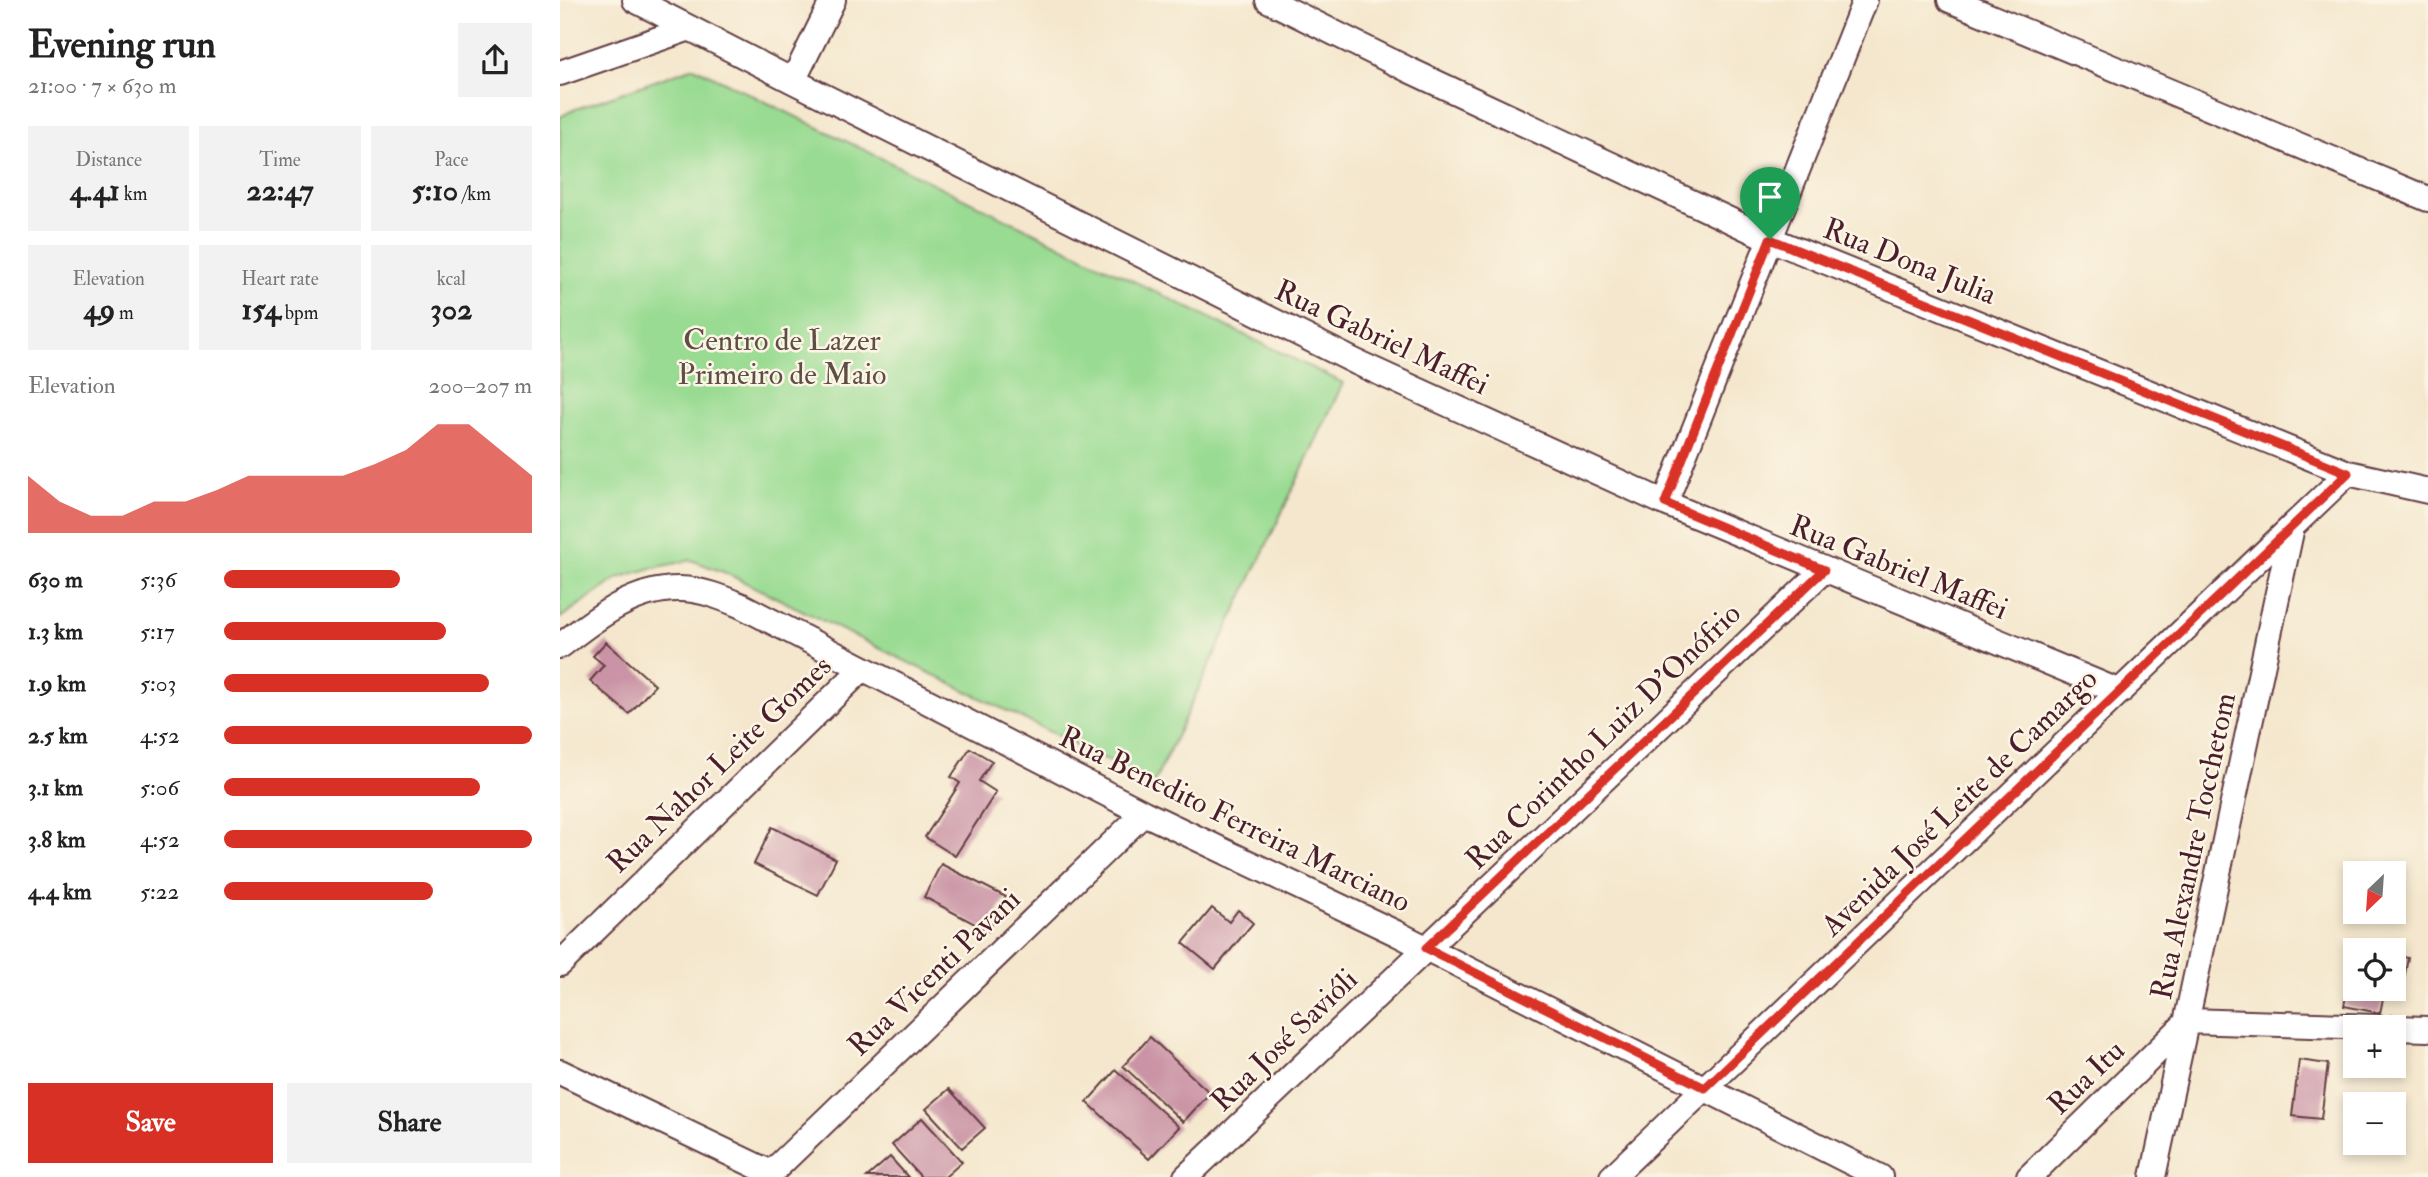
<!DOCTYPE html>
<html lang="en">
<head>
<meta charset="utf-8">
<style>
	:root { --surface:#fff; --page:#f2f2f2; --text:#222; --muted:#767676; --accent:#d93025 }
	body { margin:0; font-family:"IM FELL Double Pica",serif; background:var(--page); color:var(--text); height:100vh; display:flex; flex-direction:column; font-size:26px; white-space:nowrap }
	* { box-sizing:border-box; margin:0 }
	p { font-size:23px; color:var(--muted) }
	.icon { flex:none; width:38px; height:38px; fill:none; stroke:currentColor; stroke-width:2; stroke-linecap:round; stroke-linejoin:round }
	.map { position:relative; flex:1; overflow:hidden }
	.sheet { display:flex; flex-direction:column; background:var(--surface); width:560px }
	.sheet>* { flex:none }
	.needle { width:46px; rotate:205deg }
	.buttons { position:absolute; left:1783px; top:861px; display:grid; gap:14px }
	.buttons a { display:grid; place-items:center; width:63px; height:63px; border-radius:0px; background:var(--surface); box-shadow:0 4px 10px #0003; font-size:35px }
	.pin { position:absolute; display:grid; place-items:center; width:60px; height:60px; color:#fff; margin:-72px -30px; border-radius:50% 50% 50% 0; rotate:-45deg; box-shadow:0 0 7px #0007 }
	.pin .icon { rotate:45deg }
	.round { display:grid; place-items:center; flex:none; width:74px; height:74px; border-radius:0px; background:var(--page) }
	.summary { display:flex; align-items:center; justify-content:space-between; height:119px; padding:0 28px }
	h1 { font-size:38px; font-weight:800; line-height:52px }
	.figures { display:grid; grid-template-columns:repeat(3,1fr); gap:10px; height:119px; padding:7px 28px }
	.figures div { display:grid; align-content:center; border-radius:0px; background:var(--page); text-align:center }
	.figures b { font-size:30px; font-weight:800 }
	.figures small { font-size:19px; font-weight:400 }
	.figures p { font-size:19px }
	.chart { height:196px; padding:14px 28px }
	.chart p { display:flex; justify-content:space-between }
	.chart svg { width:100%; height:126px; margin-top:7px; fill:var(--accent); opacity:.7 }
	.button { display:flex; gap:14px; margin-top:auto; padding:14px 28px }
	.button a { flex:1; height:80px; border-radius:0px; background:var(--accent); color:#fff; font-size:28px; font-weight:800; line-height:80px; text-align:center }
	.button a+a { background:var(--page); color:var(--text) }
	ul { padding:0 28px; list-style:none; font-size:23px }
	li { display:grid; grid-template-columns:112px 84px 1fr; align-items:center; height:52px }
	li i { height:18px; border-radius:9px; background:var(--accent) }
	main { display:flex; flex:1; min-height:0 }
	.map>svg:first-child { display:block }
	.green { fill:#99db92; stroke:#727d5e; stroke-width:2 }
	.building { fill:#ca94a6 }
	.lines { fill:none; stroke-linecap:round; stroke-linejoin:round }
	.minor-casing { stroke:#643d43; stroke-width:28 }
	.minor { stroke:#fff; stroke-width:24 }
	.route-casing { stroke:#fff; stroke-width:14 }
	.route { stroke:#d93025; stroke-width:9 }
	.labels { text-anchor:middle; stroke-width:5; stroke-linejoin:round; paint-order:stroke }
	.street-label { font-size:30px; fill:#4a1f2b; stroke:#fcf5e5 }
	.park-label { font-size:30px; fill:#5e4e45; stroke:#fcf5e5 }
</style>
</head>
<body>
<main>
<section class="sheet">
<div class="summary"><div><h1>Evening run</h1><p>21:00 · 7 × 630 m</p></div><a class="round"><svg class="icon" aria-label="share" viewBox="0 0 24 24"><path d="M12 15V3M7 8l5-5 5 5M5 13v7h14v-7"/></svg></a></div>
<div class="figures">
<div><p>Distance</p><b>4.41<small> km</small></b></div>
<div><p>Time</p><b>22:47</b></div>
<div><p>Pace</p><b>5:10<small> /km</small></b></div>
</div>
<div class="figures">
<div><p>Elevation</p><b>49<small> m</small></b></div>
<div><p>Heart rate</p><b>154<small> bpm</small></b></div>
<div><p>kcal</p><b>302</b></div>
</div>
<div class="chart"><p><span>Elevation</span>200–207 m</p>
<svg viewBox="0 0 160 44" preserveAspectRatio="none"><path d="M0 44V24L10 33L20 38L30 38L40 33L50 33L60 29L70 24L80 24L90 24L100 24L110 20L120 15L130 6L140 6L150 15L160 24V44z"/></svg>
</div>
<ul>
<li><b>630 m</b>5:36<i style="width:57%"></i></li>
<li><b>1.3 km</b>5:17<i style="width:72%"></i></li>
<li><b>1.9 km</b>5:03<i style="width:86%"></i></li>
<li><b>2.5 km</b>4:52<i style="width:100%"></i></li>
<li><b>3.1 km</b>5:06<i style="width:83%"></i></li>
<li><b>3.8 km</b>4:52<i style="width:100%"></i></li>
<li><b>4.4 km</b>5:22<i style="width:68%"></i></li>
</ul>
<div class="button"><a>Save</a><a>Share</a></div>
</section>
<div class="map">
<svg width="1868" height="1177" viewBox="0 0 1868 1177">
	<rect width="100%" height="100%" fill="#fcf5e5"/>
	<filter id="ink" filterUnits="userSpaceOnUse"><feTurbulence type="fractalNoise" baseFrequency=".0143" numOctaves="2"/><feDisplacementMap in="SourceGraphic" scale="14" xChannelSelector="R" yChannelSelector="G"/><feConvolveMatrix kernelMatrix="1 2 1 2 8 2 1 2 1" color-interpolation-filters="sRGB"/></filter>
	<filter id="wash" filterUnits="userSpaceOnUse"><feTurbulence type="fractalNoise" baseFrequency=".00686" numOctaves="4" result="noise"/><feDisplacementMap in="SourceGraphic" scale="28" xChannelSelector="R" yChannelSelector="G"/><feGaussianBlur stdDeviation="1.57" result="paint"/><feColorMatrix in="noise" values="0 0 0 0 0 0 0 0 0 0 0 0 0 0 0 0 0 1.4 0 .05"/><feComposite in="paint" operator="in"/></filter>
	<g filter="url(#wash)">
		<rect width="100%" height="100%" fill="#f4e7cd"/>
		<path class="green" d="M134,67L783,383L594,783L166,573L131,560L88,569L58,578L0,618V117L13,110Z"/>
		<g id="blocks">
			<path class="building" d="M46,642L95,685L69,714L30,681L44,665L33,656Z
				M410,748L432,761L419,781L436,792L395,856L365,837L400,783L391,777Z
				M212,827L276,859L258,895L194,864Z
				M381,864L446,897L428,931L364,897Z
				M652,908L669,922L678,910L693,923L655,969L623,943Z
				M1794,955L1796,989H1825L1820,1013L1784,1006Z
				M1834,955L1848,958L1843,984L1834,982Z
				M590,1037L650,1093L623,1122L563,1066Z
				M1739,1060L1768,1064L1761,1119L1732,1116Z
				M556,1070L619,1127L589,1159L527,1102Z
				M389,1089L425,1128L402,1148L366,1109Z
				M362,1118L402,1162L385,1177H361L332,1145Z
				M330,1157L348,1177H307Z"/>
		</g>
	</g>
	<g filter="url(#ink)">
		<use href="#blocks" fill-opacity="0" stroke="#643d43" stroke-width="2"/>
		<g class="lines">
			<defs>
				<path id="minor" d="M75,0L233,81L796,362L1105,503L1560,692
					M708,0L849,70L1210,239L1788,473L1868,491
					M1390,0L1868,199
					M0,73L130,28
					M233,81L273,0
					M1105,503L1305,0
					M0,646C35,619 73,588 120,589C141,589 163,598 182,606L584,813L838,934L1320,1177
					M0,964L302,669
					M1834,1028L1868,1029
					M0,1072L211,1173
					M207,1177L584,813
					M626,1177L1264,570
					M1052,1177L1788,473
					M1469,1177L1628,1021L1816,1027
					M1593,1177L1732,527"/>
			</defs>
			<use href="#minor" class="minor-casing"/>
			<use href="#minor" class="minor"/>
		</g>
	</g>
	<g class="lines" filter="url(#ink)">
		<defs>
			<path id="route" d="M1210,239L1788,473L1145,1088L866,948L1264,570L1105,503Z"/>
		</defs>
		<use href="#route" class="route-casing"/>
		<use href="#route" class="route"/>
	</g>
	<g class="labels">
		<g class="street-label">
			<text transform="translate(1350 261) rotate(22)" y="10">Rua Dona Julia</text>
			<text transform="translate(822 337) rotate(25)" y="10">Rua Gabriel Maffei</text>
			<text transform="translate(1339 567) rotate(22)" y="10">Rua Gabriel Maffei</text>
			<text transform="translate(1043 736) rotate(-44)" y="10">Rua Corintho Luiz D'Onófrio</text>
			<text transform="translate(159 764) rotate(-44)" y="10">Rua Nahor Leite Gomes</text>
			<text transform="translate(1399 802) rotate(-44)" y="10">Avenida José Leite de Camargo</text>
			<text transform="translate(675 819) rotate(26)" y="10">Rua Benedito Ferreira Marciano</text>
			<text transform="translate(1633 846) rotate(-78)" y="10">Rua Alexandre Tocchetom</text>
			<text transform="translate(374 972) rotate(-44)" y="10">Rua Vicenti Pavani</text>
			<text transform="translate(724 1040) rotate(-44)" y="10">Rua José Savióli</text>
			<text transform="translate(1526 1077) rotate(-44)" y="10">Rua Itu</text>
		</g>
		<g class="park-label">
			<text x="222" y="350">Centro de Lazer<tspan x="222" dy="34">Primeiro de Maio</tspan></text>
		</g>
	</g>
</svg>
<div class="buttons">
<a><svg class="needle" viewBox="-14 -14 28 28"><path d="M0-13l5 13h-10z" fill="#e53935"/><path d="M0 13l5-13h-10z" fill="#767676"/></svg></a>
<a><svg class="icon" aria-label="locate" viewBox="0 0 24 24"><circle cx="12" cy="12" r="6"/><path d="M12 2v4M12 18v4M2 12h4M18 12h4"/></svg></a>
<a>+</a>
<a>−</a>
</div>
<div class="pin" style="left:1210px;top:239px;background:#1e9e55"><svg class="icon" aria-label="arrive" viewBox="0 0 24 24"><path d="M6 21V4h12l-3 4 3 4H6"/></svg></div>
</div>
</main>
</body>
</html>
